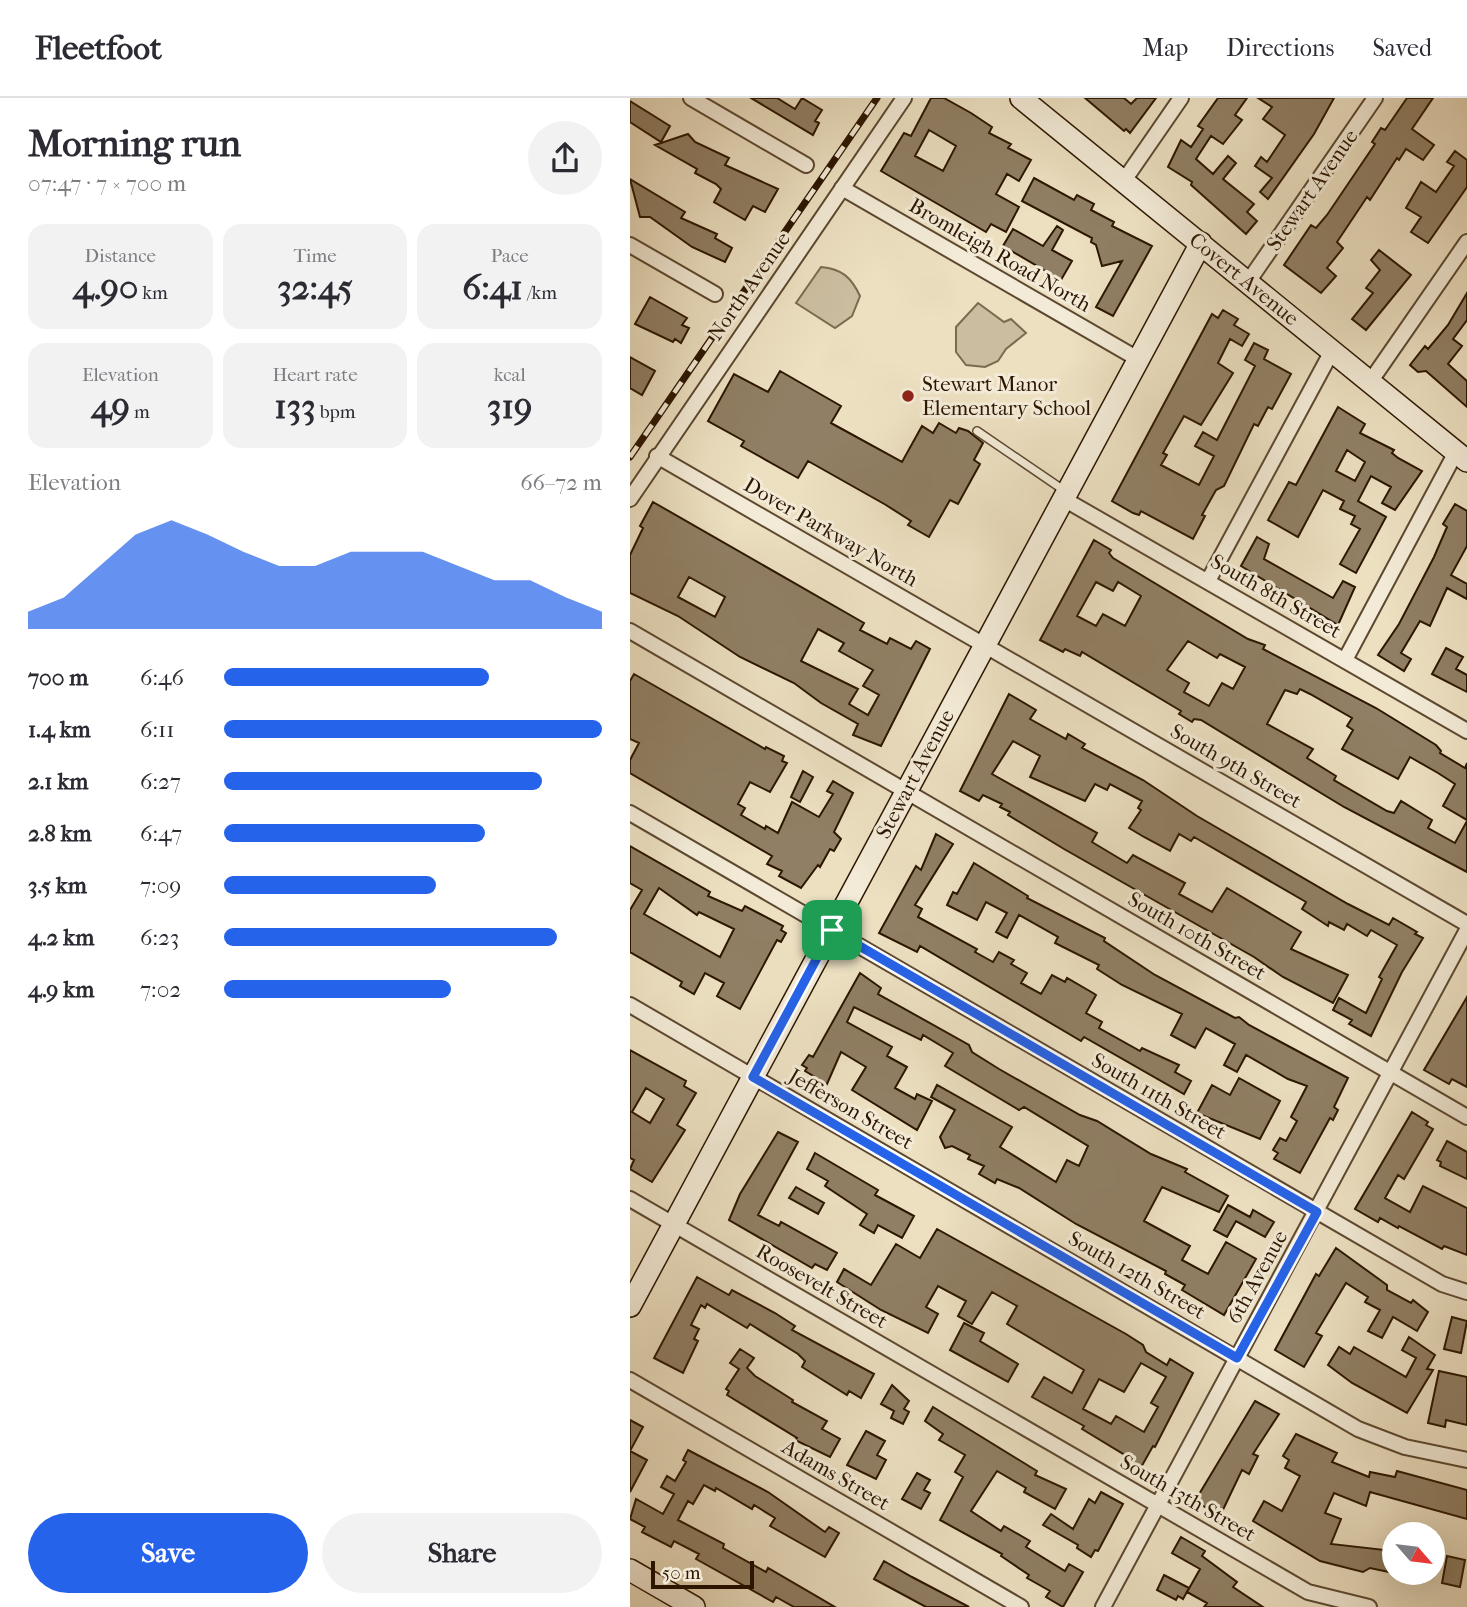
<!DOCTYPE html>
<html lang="en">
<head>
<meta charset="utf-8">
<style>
	:root { --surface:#fff; --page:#f2f2f3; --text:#2b2b33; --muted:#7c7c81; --line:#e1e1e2; --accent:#2563eb }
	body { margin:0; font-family:"IM FELL French Canon",serif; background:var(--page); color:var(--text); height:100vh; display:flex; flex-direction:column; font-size:26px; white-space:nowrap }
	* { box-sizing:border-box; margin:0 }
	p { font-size:23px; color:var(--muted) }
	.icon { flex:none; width:38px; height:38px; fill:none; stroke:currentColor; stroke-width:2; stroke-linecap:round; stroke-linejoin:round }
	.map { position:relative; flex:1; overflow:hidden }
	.drawer { display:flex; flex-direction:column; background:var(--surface); width:630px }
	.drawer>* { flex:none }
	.needle { width:46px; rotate:118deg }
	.controls { position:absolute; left:752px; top:1424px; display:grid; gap:14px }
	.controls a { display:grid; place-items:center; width:63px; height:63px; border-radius:50%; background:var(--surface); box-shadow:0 7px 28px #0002; font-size:35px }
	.scale { position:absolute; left:21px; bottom:18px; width:103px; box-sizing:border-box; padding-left:7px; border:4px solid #2c1600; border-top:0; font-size:19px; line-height:24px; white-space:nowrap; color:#2c1600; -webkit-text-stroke:5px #f3ebd7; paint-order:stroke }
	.pin { position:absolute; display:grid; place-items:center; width:60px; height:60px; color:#fff; margin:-30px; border-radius:14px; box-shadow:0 4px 10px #0006 }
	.round { display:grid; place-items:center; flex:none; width:74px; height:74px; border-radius:37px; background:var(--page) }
	.headline { display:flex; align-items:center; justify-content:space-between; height:119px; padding:0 28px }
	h1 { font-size:38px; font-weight:800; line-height:52px }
	.metrics { display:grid; grid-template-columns:repeat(3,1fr); gap:10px; height:119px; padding:7px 28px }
	.metrics div { display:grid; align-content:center; border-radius:18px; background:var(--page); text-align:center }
	.metrics b { font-size:35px; font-weight:800 }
	.metrics small { font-size:19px; font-weight:400 }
	.metrics p { font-size:19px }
	.chart { height:196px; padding:14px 28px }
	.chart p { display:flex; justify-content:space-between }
	.chart svg { width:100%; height:126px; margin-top:7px; fill:var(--accent); opacity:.7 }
	.action { display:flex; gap:14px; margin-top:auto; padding:14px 28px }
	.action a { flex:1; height:80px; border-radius:42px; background:var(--accent); color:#fff; font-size:28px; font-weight:800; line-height:80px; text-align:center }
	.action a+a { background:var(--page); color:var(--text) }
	ul { padding:0 28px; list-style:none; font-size:23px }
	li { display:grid; grid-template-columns:112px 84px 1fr; align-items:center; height:52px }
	li i { height:18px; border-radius:9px; background:var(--accent) }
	header { display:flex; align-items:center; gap:42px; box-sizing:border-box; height:98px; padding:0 35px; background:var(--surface); border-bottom:2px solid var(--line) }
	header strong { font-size:33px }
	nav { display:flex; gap:38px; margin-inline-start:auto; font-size:24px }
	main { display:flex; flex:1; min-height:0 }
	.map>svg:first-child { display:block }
	.green { fill:#cbbea0; stroke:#7c6a50; stroke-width:2 }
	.building { fill:#907f64; stroke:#2c1600; stroke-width:2; fill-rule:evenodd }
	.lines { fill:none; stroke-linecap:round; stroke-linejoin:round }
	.lane-casing { stroke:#5c4830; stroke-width:10 }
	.street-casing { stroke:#5c4830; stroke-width:18 }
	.secondary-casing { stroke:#2c1600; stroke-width:24 }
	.lane { stroke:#f3ebd7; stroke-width:7 }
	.street { stroke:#f3ebd7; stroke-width:14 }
	.secondary { stroke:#f3ebd7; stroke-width:21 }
	.rail-casing { stroke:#2c1600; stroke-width:7 }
	.rail { stroke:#f3ebd7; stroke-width:4.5; stroke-dasharray:13; stroke-linecap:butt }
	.route-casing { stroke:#fff; stroke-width:14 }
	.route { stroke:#2563eb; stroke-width:9 }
	.poi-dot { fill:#8f2418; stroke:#f3ebd7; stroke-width:2.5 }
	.labels { text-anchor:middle; stroke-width:6; stroke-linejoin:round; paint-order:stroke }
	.street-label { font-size:21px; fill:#2c1600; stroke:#f3ebd7 }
	.poi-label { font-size:21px; fill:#2c1600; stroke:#f3ebd7; text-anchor:start }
</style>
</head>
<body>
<header>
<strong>Fleetfoot</strong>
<nav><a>Map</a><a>Directions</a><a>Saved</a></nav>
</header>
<main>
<section class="drawer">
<div class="headline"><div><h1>Morning run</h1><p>07:47 · 7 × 700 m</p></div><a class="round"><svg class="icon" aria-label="share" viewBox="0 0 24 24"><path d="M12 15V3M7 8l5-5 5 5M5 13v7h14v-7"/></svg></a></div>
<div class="metrics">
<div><p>Distance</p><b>4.90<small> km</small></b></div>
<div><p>Time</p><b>32:45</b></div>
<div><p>Pace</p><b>6:41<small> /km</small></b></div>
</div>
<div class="metrics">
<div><p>Elevation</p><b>49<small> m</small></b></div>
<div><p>Heart rate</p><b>133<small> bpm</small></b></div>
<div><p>kcal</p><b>319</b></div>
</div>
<div class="chart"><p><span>Elevation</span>66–72 m</p>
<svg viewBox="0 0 160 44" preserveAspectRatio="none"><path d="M0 44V38L10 33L20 22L30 11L40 6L50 11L60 17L70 22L80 22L90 17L100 17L110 17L120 22L130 27L140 27L150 33L160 38V44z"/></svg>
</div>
<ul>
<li><b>700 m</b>6:46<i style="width:70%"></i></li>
<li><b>1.4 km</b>6:11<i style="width:100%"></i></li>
<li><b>2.1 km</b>6:27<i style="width:84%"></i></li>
<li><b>2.8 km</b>6:47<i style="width:69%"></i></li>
<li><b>3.5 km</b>7:09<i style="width:56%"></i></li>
<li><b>4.2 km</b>6:23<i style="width:88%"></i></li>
<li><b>4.9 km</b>7:02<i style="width:60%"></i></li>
</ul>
<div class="action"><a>Save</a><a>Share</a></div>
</section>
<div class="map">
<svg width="837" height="1509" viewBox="0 0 837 1509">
	<rect width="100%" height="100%" fill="#ece0c1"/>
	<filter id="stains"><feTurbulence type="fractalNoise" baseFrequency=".00286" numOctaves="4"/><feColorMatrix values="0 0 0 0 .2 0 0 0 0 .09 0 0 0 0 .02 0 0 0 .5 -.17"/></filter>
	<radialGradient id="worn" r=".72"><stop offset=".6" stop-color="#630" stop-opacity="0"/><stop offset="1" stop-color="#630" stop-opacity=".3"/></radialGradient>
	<path class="green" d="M191,169C212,171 221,179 230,198L222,218L205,230L166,205Z
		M348,205L374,224L381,221L396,235L376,251L368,263L355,269L336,267L326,254V229Z"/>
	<path class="building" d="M121,0H147L165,11L172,0L192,12L185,23L189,25L183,37Z
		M301,0H314L341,15L362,29L359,35L381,46L378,50L401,62L389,83L377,76L366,96L389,109L376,134L361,126L356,134L251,73L274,35L281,38ZM299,32L326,48L313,73L285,58Z
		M455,0H494L501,6L507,0H526L500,35L496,31L494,33Z
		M588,0H617L605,17L612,22L593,46L581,38L566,61L583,76L598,58L606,65L593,81L624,106L617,114L627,123L616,136L561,87L562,84L538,69L551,42L561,49L573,31L568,28Z
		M628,0H704L684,36L638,101L630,94L642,80L625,68L631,59L637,64L655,37L633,21L642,9Z
		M777,0H803L782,31L804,47L793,62L776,51L769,62L767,60L740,102L737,99L707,144L713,150L697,170L706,178L691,195L654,167L681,127L686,130L697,117L745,46L742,44L751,30L755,32Z
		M0,3L40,28L31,44L0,24Z
		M58,36L65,44L99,60L95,67L148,91L135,114L123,108L115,122L84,104L91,91L86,86L65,75L67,71L25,47Z
		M825,53L837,62V89L798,145L781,134L791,119L776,110L791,84L806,94L824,68L817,64Z
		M404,80L444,102L447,97L464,106L461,112L484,124L482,128L522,148L483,218L466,209L492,163L472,168L466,147L461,144L462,140L392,103Z
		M0,81L55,114L51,120L87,136L85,140L102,150L95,164L62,149L20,119H10Z
		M427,128L433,132L422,152L442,163L431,182L373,148L383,131L413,148Z
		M749,152L781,177L736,232L722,221L743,195L736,190L750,172L741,162Z
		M837,195V222L823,241L832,248L818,266L837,283V309L796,273L788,274L780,267L795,248L798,251L818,227Z
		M20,199L57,220L52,227L59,230L51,245L45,241L43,244L5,226Z
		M593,212L608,221L604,227L619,236L612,248L600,241L588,265L603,275L571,327L554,318L533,355L537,357L531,367L569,387L584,358L565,348L573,334L587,342L625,268L615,262L624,245L638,252L634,261L661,276L642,311L638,309L628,328L624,326L594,388L586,392L572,417L575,418L563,441L511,413L509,417L503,415L482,403L582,216L588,220Z
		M0,259L25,273L12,297L0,290Z
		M150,273L211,308L201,325L272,364L292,328L303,335L309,325L326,335L329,330L338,333L353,345L344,362L350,366L328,406L320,402L299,439L278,427L281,423L256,407L178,363L168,380L111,348L114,343L78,323L104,276L138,294Z
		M708,309L735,326L730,335L764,352L762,355L768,360L792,373L765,412L752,405L761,389L741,378L728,403L756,419L726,475L710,466L730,431L721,426L725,418L710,411L714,403L693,392L668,439L638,422L659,384L666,387ZM717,352L735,364L725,383L706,373Z
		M23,404L234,525L230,532L257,546L260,540L281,551L286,543L300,551L251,648L223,637L228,626L191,605L164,585L110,559L48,518L0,495V457L13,430L10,428ZM59,479L95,499L85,519L48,499ZM188,531L214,545L209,553L243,572L233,588L249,597L238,617L219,606L228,591L171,563Z
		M825,406L837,413V448L821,477L837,486V501L817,490L800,528L790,523L771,555L781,561L774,573L748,557L769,526L804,459L817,429L813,426Z
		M627,439L639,446L634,461L703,500L713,483L725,489L708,527L611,468Z
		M464,442L481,452L479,455L483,460L618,541L635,547L633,551L746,610L806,647L811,653L810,655L835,670L837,665V722L813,708L825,686L808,675L780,659L768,681L712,651L723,632L717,628L722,620L680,596L670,591L667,596L655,592L637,626L683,651L677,660L706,678L704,682L757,713L764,715L771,703L802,722L798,730L825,745L837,723V774L714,709L571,622L564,621L562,624L549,616L551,613L452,554L450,558L435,551L433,554L410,542ZM466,484L483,493L488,484L511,498L495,528L473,516L466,528L447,518ZM558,543L587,560L590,556L615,569L603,591L592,585L579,608L554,594L559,585L537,572Z
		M816,550L833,559L826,571L837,577V594L802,576Z
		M4,576L135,651L136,649L154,658L152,663L157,665L140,694L120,684L108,706L115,710L111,717L135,731L136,728L148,735L162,704L189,719L203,696L197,693L203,683L223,695L204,734L211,741L204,753L200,751L190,769L188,767L171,790L149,778L152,773L137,766L142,758L0,675V662L9,645L0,641V583Z
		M379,596L406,612L400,621L436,641L438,636L455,646L452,650L513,682L567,718L718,806L759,827L763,820L787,834L785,836L793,840L772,874L741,938L719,926L722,922L703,912L709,900L736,915L752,881L749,879L767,847L741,832L737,838L717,826L714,832L699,824L698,828L672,811L676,804L564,739L561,743L549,736L540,753L514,739L499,730L511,712L508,710L512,703L480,686L477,692L465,686L455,703L400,679L410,658L383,643L362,676L467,735L462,744L497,765L503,757L555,785L549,796L582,814L597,790L671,834L661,851L718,877L703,905L653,879L624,859L434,751L378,717L380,714L370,709L372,706L353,697L349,703L330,693Z
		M173,673L183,679L170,704L161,699Z
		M306,736L323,746L285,807L292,811L288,819L347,851L345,854L363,864L369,854L384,862L381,866L397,875L391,885L411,896L422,877L435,884L437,880L463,895L466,897L456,915L472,924L469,930L510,953L512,950L549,967L545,974L561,983L554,996L454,939L451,943L290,848L287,854L249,835L286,768L291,772Z
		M0,748L80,794L78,798L112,813L115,808L153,828L151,832L156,835L151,844L147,842L110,911L87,898L94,885L75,875L64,896L50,888L52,884L0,854V812L12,792L0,785ZM29,790L67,817L69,814L104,831L90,859L14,816Z
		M344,765L398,798L397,800L475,840L474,843L525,877L605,920L609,919L619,927L718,980L704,1009L708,1012L703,1022L700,1020L670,1075L644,1061L648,1055L643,1052L650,1040L656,1043L667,1023L661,1019L677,988L658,981L616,957L607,974L594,967L605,946L576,930L565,950L541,937L552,916L492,887L467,871L469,867L425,845L428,839L389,817L377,840L366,834L377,815L356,804L347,822L317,807L323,794L327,796Z
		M230,875L251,890L248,896L339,947L342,954L369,971L450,1017L467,1023L521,1056L557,1071L555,1074L598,1098L589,1114L532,1089L514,1123L560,1148L552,1162L578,1176L596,1144L626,1161L594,1217L552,1192L555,1187L535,1176L536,1173L446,1126L389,1090L367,1081L365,1085L349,1076L354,1068L338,1061L340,1057L322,1048L315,1050L310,1039L325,1012L301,999L307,987L382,1029L370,1049L426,1084L437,1062L449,1068L458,1048L394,1009L389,1012L315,968L323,955L293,937L291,942L224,909L217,924L262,949L257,958L277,969L265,990L285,1001L287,996L302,1003L287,1032L222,992L236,969L211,954L197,986L175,973L177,970L172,967L179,957L183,959Z
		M837,899V989L822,981L819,986L794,972Z
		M0,952L56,983L54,988L66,995L47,1027L55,1032L22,1084L0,1071L4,1062L0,1060ZM16,990L34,1001L20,1025L2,1014Z
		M609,980L650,1003L630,1041L567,1015L582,987L600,997Z
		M782,1014L798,1024L796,1027L803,1031L774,1081L768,1077L755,1100L780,1114L793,1088L837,1110V1157L814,1148L812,1151L769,1128L768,1130L750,1120L748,1124L725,1111Z
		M148,1034L168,1044L128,1117L149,1128L151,1124L207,1155L197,1172L185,1166L182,1170L99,1122L110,1096Z
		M817,1043L837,1054V1081L810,1068L811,1064L807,1062Z
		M185,1055L248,1092L245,1097L284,1118L272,1140L248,1127L244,1135L230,1127L237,1116L195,1088L198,1083L177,1071Z
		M166,1089L194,1105L188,1116L159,1100Z
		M598,1107L620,1119L623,1112L644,1124L635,1139L606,1123L597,1139L584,1132Z
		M307,1131L496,1236L513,1247L516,1254L537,1267L540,1261L563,1275L525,1349L523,1348L509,1373L495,1365L498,1359L452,1331L454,1328L402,1299L414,1279L442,1295L454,1272L377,1226L387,1208L362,1194L342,1226L328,1218L336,1203L308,1188L296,1209L308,1216L298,1235L251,1212L207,1184L214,1171L241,1187L266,1146L290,1160ZM511,1265L536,1279L521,1305L528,1309L514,1334L486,1318L481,1326L453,1311L469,1281L494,1294Z
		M706,1150L757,1187V1192L781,1205L783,1202L798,1214L787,1233L763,1219L752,1240L738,1233L750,1212L735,1204L738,1199L716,1185L686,1235L692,1238L674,1269L645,1252L686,1176L689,1178Z
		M67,1179L99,1197L102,1192L145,1215L165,1228L162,1232L244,1276L231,1300L219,1293L217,1297L172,1269L175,1263L168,1256L120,1226L117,1230L77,1206L75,1210L71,1207L61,1227L69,1231L64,1241L68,1243L53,1275L24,1260Z
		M822,1219L837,1223L831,1255L814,1251Z
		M334,1225L354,1235L350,1243L388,1266L378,1284L320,1252Z
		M779,1239L805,1257L797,1271L803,1272L777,1315L722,1285L698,1267L709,1249L720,1256L724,1249L776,1279L786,1260L772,1252Z
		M110,1251L124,1260L117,1270L125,1278L163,1302L162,1304L197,1323L192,1331L210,1341L200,1359L165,1342L167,1340L97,1297L99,1293L96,1291L109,1271L100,1265Z
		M809,1273L837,1279V1327L816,1322L815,1329L798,1325Z
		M262,1287L279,1303L274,1311L279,1314L273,1326L261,1320L264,1313L251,1306Z
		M625,1303L649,1316L623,1356L628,1358L619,1376L612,1372L590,1418L565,1403Z
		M303,1309L407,1373L405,1377L436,1391L425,1411L394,1394L396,1390L367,1373L341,1413L371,1433L374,1428L400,1443L396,1449L435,1473L439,1466L453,1474L433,1509L416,1499L420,1493L397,1480L399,1477L371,1458L372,1456L310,1422L333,1379L325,1374L335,1357L309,1342L313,1336L295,1323Z
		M0,1322L13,1329L0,1353L17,1362L0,1394Z
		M236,1333L255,1343L247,1357L256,1362L246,1381L217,1367Z
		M666,1336L707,1355L702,1364L739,1379L740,1374L765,1379L767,1373L837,1392V1421L740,1394L736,1408L704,1395L695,1415L711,1421L701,1446L764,1453L759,1474L740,1470L733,1474L690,1463L623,1423L634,1403L652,1413L670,1378L655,1370L659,1362L653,1358Z
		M58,1352L138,1394L195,1434L199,1429L209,1435L195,1459L140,1428L145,1420L124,1407L122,1411L86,1390L85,1393L74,1387L63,1406L58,1403L48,1422L94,1446L93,1450L136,1474L138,1470L205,1509H164L146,1499L143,1504L66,1461L69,1456L44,1443L41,1449L12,1434L15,1429L0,1421L6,1401L33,1416L44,1396L31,1389L37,1378L45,1383L56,1364L53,1362Z
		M287,1375L300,1382L294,1392L300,1395L291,1411L272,1401Z
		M471,1394L493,1406L468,1453L465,1452L461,1459L447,1450L448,1447L413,1427L421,1416L443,1431L459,1401L465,1405Z
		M551,1439L575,1453L572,1458L607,1484L603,1489L633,1509H574L577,1505L557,1494L570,1471L542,1455Z
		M817,1458L835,1462L830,1489L812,1485Z
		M254,1463L282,1479L339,1509H296L244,1481Z
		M534,1477L559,1490L553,1501L548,1498L546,1502L527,1492Z"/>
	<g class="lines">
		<defs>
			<path id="lane" d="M347,333L435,393"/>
			<path id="street" d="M61,0L176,67
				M493,84L551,0
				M212,90L508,261
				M0,147L85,196
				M618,184L745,0
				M740,284L837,144
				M27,358L837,826
				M432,400L837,633
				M0,401L274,0
				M578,483L702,253
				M0,533L837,1019
				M715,562L826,354
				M0,715L812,1186L837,1194
				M0,907L728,1331L775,1349L837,1362
				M0,1101L678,1494L739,1509
				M0,1282L391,1509
				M473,1509L837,832"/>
			<path id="secondary" d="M391,0L837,363
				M0,1208L571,145
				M0,1472L64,1509"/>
		</defs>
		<use href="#lane" class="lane-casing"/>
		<use href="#street" class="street-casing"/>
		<use href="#secondary" class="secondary-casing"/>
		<use href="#lane" class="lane"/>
		<use href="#street" class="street"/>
		<use href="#secondary" class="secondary"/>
		<defs>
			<path id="rail" d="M0,359L247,0"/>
		</defs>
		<use href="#rail" class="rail-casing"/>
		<use href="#rail" class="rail"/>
	</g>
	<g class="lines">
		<defs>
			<path id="route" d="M202,832L687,1114L607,1260L123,979Z"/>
		</defs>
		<use href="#route" class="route-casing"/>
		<use href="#route" class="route"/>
	</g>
	<circle class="poi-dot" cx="278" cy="298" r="7"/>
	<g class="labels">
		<g class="street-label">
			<text transform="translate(682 92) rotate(-55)" y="7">Stewart Avenue</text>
			<text transform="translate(370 157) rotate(30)" y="7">Bromleigh Road North</text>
			<text transform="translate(614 181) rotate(39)" y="7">Covert Avenue</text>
			<text transform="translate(119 188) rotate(-55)" y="7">North Avenue</text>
			<text transform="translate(201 434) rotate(30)" y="7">Dover Parkway North</text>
			<text transform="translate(646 498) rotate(30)" y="7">South 8th Street</text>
			<text transform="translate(606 668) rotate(30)" y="7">South 9th Street</text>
			<text transform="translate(285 676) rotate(-62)" y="7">Stewart Avenue</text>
			<text transform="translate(567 838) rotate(30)" y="7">South 10th Street</text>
			<text transform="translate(529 998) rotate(30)" y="7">South 11th Street</text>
			<text transform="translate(221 1011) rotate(30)" y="7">Jefferson Street</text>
			<text transform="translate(507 1177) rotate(30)" y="7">South 12th Street</text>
			<text transform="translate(627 1179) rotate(-61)" y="7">6th Avenue</text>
			<text transform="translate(192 1188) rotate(30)" y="7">Roosevelt Street</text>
			<text transform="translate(206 1377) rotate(30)" y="7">Adams Street</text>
			<text transform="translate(558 1400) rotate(30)" y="7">South 13th Street</text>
		</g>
		<g class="poi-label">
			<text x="292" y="293">Stewart Manor<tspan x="292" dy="24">Elementary School</tspan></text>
		</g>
	</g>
	<rect width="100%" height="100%" filter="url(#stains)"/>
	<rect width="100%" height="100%" fill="url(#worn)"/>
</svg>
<div class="controls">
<a><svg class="needle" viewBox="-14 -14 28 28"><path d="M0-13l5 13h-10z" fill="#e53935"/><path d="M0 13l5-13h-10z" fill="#7c7c81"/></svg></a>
</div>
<div class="scale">50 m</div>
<div class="pin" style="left:202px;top:832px;background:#1e9e55"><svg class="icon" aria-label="arrive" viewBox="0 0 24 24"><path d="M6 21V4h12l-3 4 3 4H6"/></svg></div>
</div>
</main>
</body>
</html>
